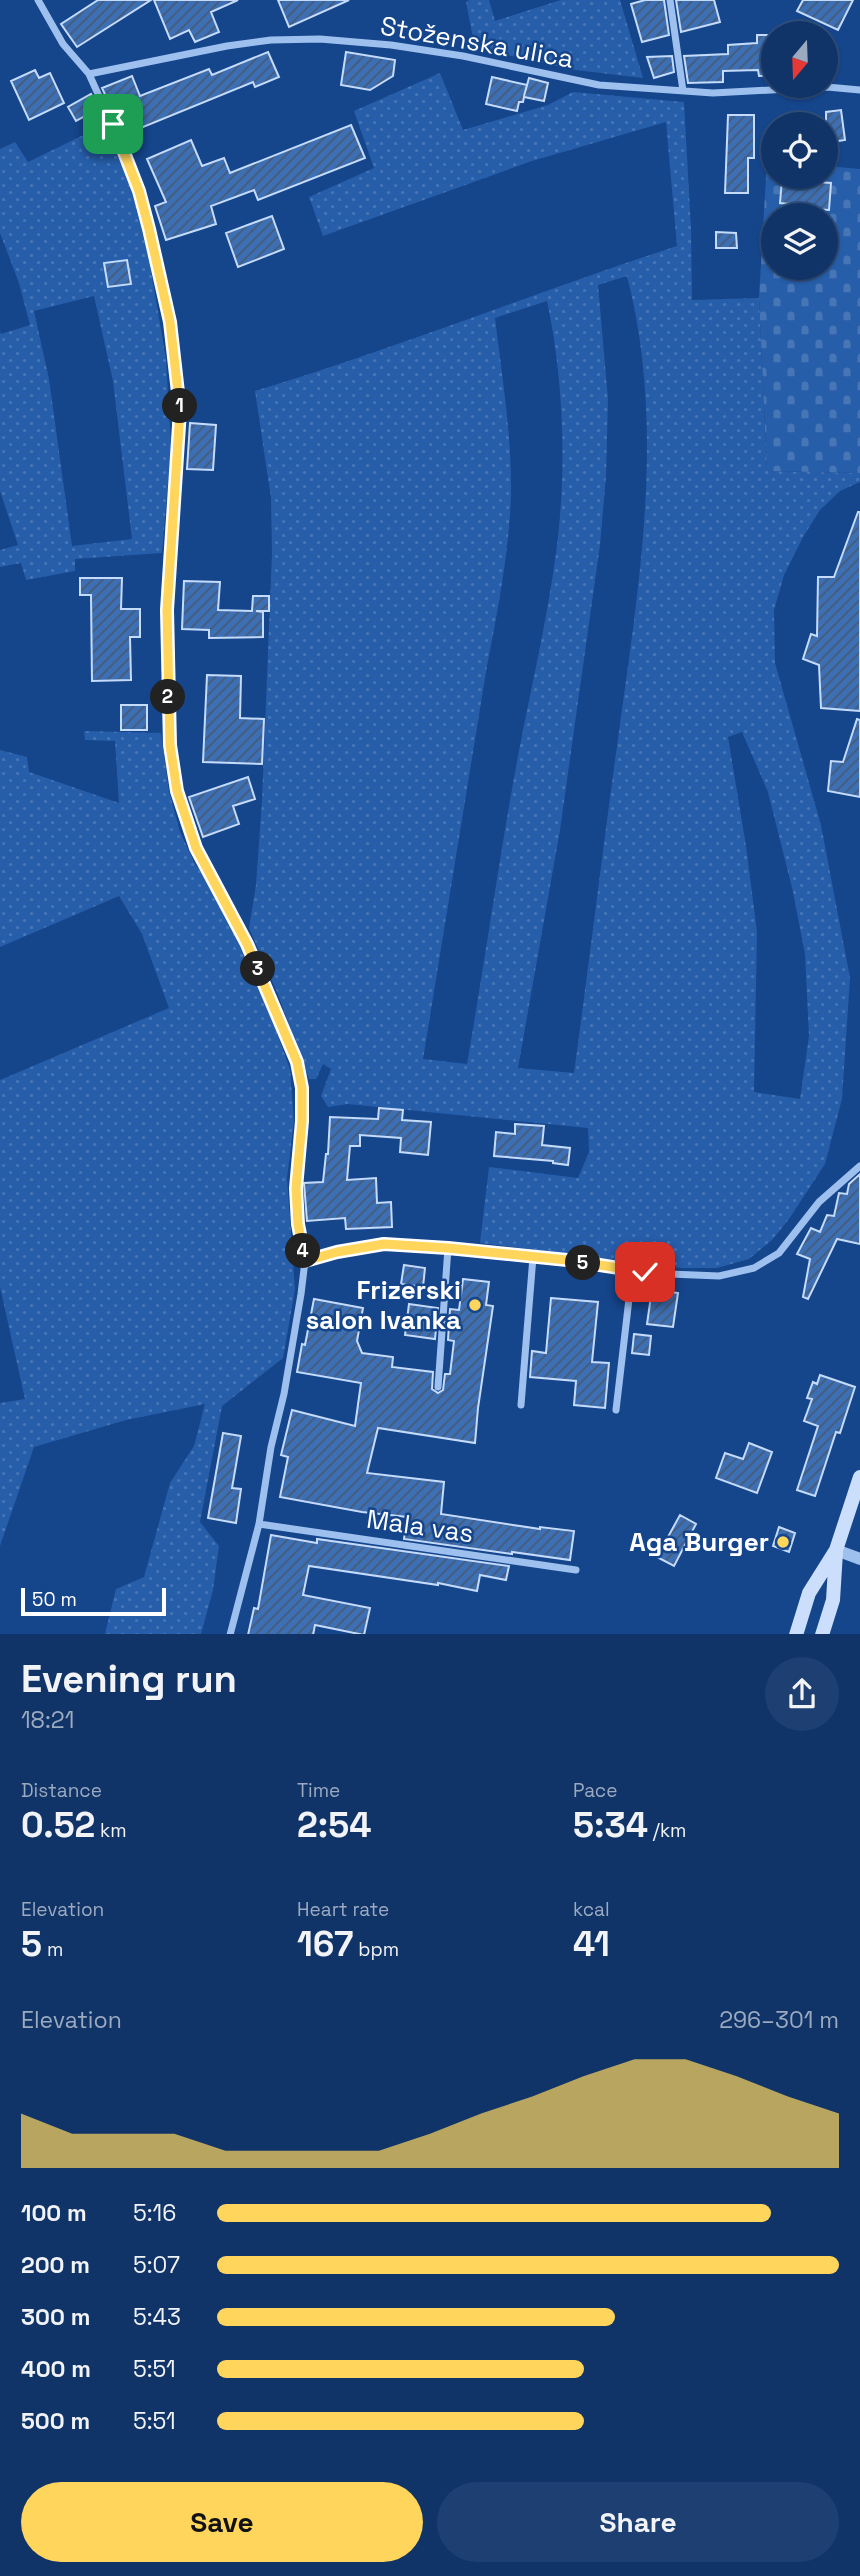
<!DOCTYPE html>
<html lang="en">
<head>
<meta charset="utf-8">
<style>
	:root { --surface:#103468; --page:#1e3f71; --text:#f1f3f6; --muted:#9caac0; --line:#304f7c; --accent:#ffd55c }
	body { margin:0; font-family:"Space Grotesk",sans-serif; background:var(--page); color:var(--text); height:100vh; display:flex; flex-direction:column; font-size:26px; white-space:nowrap }
	* { box-sizing:border-box; margin:0 }
	p { font-size:23px; color:var(--muted) }
	.icon { flex:none; width:38px; height:38px; fill:none; stroke:currentColor; stroke-width:2; stroke-linecap:round; stroke-linejoin:round }
	.map { position:relative; height:1634px; overflow:hidden }
	.panel { display:flex; flex-direction:column; background:var(--surface); flex:1 }
	.panel>* { flex:none }
	.needle { width:46px; rotate:199deg }
	.buttons { position:absolute; left:761px; top:21px; display:grid; gap:14px }
	.buttons a { display:grid; place-items:center; width:77px; height:77px; border-radius:50%; background:var(--surface); box-shadow:0 2px 5px #0004,0 0 0 2px var(--line); font-size:35px }
	.scale { position:absolute; left:21px; bottom:18px; width:145px; box-sizing:border-box; padding-left:7px; border:4px solid #fff; border-top:0; font-size:19px; line-height:24px; white-space:nowrap; color:#fff; -webkit-text-stroke:5px #15458b; paint-order:stroke }
	.pin { position:absolute; display:grid; place-items:center; width:60px; height:60px; color:#fff; margin:-30px; border-radius:14px; box-shadow:0 4px 10px #0006 }
	.km { position:absolute; width:35px; height:35px; margin:-18px; border-radius:50%; background:#222; color:#fff; font-size:19px; line-height:35px; text-align:center }
	.round { display:grid; place-items:center; flex:none; width:74px; height:74px; border-radius:37px; background:var(--page) }
	.overview { display:flex; align-items:center; justify-content:space-between; height:119px; padding:0 21px }
	h1 { font-size:38px; font-weight:800; line-height:52px }
	.figures { display:grid; grid-template-columns:repeat(3,1fr); gap:10px; height:119px; padding:7px 21px }
	.figures div { display:grid; align-content:center }
	.figures b { font-size:35px; font-weight:800 }
	.figures small { font-size:19px; font-weight:400 }
	.figures p { font-size:19px }
	.chart { height:196px; padding:14px 21px }
	.chart p { display:flex; justify-content:space-between }
	.chart svg { width:100%; height:126px; margin-top:7px; fill:var(--accent); opacity:.7 }
	.action { display:flex; gap:14px; margin-top:auto; padding:14px 21px }
	.action a { flex:1; height:80px; border-radius:42px; background:var(--accent); color:#111; font-size:28px; font-weight:800; line-height:80px; text-align:center }
	.action a+a { background:var(--page); color:var(--text) }
	ul { padding:0 21px; list-style:none; font-size:23px }
	li { display:grid; grid-template-columns:112px 84px 1fr; align-items:center; height:52px }
	li i { height:18px; border-radius:9px; background:var(--accent) }
	.map>svg:first-child { display:block }
	.grass { fill:url(#grass-dots); fill-rule:evenodd }
	.cemetery { fill:url(#cemetery-stones); fill-rule:evenodd }
	.building { fill:url(#building-hatch); stroke:#c4dbfb; stroke-width:2 }
	.lines { fill:none; stroke-linecap:round; stroke-linejoin:round }
	.minor { stroke:#9ec0ef; stroke-width:7 }
	.tertiary { stroke:#9ec0ef; stroke-width:12 }
	.secondary { stroke:#cbdefb; stroke-width:14 }
	.route-casing { stroke:#fff; stroke-width:14 }
	.route { stroke:#ffd55c; stroke-width:9 }
	.poi-dot { fill:#ffd55c; stroke:#15458b; stroke-width:2.5 }
	.labels { text-anchor:middle; stroke-width:5; stroke-linejoin:round; paint-order:stroke }
	.street-label { font-size:26px; fill:#fff; stroke:#15458b }
	.poi-label { font-size:26px; font-weight:bold; fill:#fff; stroke:#15458b; text-anchor:end }
</style>
</head>
<body>
<div class="map">
<svg width="860" height="1635" viewBox="0 0 860 1635">
	<defs>
		<pattern id="grass-dots" width="8" height="8" patternUnits="userSpaceOnUse" patternTransform="scale(1.75)"><rect width="8" height="8" fill="#275eaa"/><path d="M2 2h.1M6 6h.1" fill="none" stroke="#4776b7" stroke-width="1.8" stroke-linecap="round"/></pattern>
		<pattern id="cemetery-stones" width="16" height="16" patternUnits="userSpaceOnUse" patternTransform="scale(1.75)"><rect width="16" height="16" fill="#275eaa"/><path d="M2 7V4a2 2 0 0 1 4 0v3zM10 15v-3a2 2 0 0 1 4 0v3z" fill="#4776b7"/></pattern>
		<pattern id="building-hatch" width="6" height="6" patternUnits="userSpaceOnUse" patternTransform="scale(1.75)"><rect width="6" height="6" fill="#3d6fb4"/><path d="M-1 1l2-2M0 6l6-6M5 7l2-2" fill="none" stroke="#465a76"/></pattern>
	</defs>
	<rect width="100%" height="100%" fill="#15458b"/>
	<path class="grass" d="M470,0H489L495,21L561,0H620L643,78L576,70L475,48L466,2Z
		M440,73L463,130L548,105L573,92L684,102L691,229L692,300L759,298L767,471L860,473V482L840,491L820,510L803,537L784,575L774,610L775,663L821,825L850,978L842,1099L825,1164L789,1219L772,1240L749,1259L717,1268H680L480,1243L489,1167L578,1178L589,1152L588,1128L348,1104L328,1107L321,1096L331,1069L323,1064L316,1079H309L277,992L249,928L256,885L262,801L272,553L271,498L255,391C398,348 536,292 677,246L666,122L532,161L323,236L309,197L374,168L354,111ZM627,276C667,431 638,590 617,746C602,855 589,964 574,1073L518,1068L560,830L600,545L606,477L608,399L598,285ZM547,301C564,381 567,472 556,553C547,621 531,688 518,756C499,858 485,961 467,1064L423,1059L487,666C498,610 509,552 511,495C512,436 502,376 495,318ZM742,732L768,792L793,892L805,954L809,1036L800,1099L754,1092L757,932L746,846L728,737Z
		M104,125L130,184L149,259L166,359L171,447L162,553L75,559V571L26,580L21,563L0,567V550L18,545L0,491V331L1,334L30,325L19,283L0,233V149L15,142L28,162ZM94,296L113,381L132,539L72,546L49,379L34,311Z
		M84,731L161,733L169,791L180,832L195,864L222,902L267,1006L290,1069L294,1121L287,1178L295,1290L283,1358L222,1406L200,1522L219,1546L213,1590L201,1634H105L116,1589L144,1577L170,1483L194,1446L205,1404L126,1420L34,1447L0,1546V1403L25,1399L0,1287V1080L169,1008L142,934L119,896L0,947V750L27,757L29,772L119,803L115,741L85,740Z"/>
	<path class="cemetery" d="M767,160L773,161L774,177H826V166L860,169V473L767,471L759,298ZM774,215H826V268H774Z"/>
	<path class="building" d="M98,0H151L77,47L61,24Z
		M154,0H238L211,12L219,32L195,42L189,30L170,39Z
		M278,0H349L289,27Z
		M645,0H664L669,35L642,42L631,4Z
		M676,0H714L720,22L681,32Z
		M803,0H853L838,30L797,11Z
		M757,35H774V75L759,76L758,70L723,71V82L688,83L684,56L728,54V45L757,43Z
		M268,52L279,77L255,87L253,82L126,134L112,101L109,103L102,88L132,76L140,96L209,69L212,75Z
		M346,52L395,60L393,76L370,90L341,85Z
		M672,56L674,72L654,78L647,57Z
		M35,70L39,78L50,73L64,103L29,120L11,81Z
		M492,77L527,85L524,96L529,78L548,83L544,101L524,97L523,102H519L517,111L486,104Z
		M91,94L98,109L76,121L68,107Z
		M841,110L845,140L826,143V112Z
		M728,115H754V158H748V193H725Z
		M351,125L365,158L258,200L254,190L211,206L216,224L166,240L155,206L166,202L147,159L191,140L202,166L224,158L230,173Z
		M788,177H803V181L831,183L829,210L799,208V205L780,203L782,179L787,180Z
		M272,216L284,249L238,267L226,233Z
		M716,232L736,233L737,248H716Z
		M127,260L131,284L108,287L104,263Z
		M190,423L216,425L213,470L187,469Z
		M858,512H860V711L821,708L819,665L803,659L811,634L817,636L818,577H834Z
		M80,578H122L121,609H140V637H130L131,680L92,681L91,595H80Z
		M184,581L220,582L218,610L252,611L253,596H269V611H256L263,612V637L209,638V630L182,629Z
		M207,675L241,676L240,718L264,719L262,764L203,762Z
		M121,705H147V730H121Z
		M857,719L860,720V797L828,791L831,761L843,762Z
		M248,777L255,799L233,806L239,824L203,837L189,797Z
		M379,1108L403,1110L402,1120L431,1122L428,1155L400,1152L401,1138L360,1135V1146H350L347,1180L376,1178L377,1203L391,1202L392,1227L346,1229L345,1218L307,1221L304,1183L323,1182L326,1154H328L330,1117L378,1119Z
		M515,1124L544,1126L542,1145L570,1148L568,1165L553,1163V1161L494,1156L496,1132L515,1134Z
		M860,1174V1244L837,1239L808,1299L803,1297L810,1259L797,1254L811,1228L820,1232L827,1215L834,1216L839,1193L847,1194L849,1184Z
		M404,1265L425,1268L423,1287L401,1284Z
		M463,1279L489,1282L486,1305L493,1306L478,1408L475,1443L378,1428L367,1473L444,1482L441,1514L540,1529V1527L574,1531L570,1560L512,1552V1554L404,1539L407,1517L362,1512L280,1497L288,1457L281,1455L292,1410L355,1426L361,1383L297,1372L302,1344L305,1345L314,1299L363,1308L357,1341L362,1353L393,1357L392,1367L433,1372L432,1389L438,1393L443,1390L445,1374H450L454,1341L448,1340L450,1309L459,1310Z
		M652,1289L678,1293L673,1327L647,1324Z
		M551,1298L598,1302L592,1362L609,1363L605,1408L574,1405L576,1381L530,1377L532,1351L546,1353Z
		M409,1304L438,1308L435,1339L405,1335Z
		M634,1334L651,1336L649,1355L632,1353Z
		M820,1375L855,1387L840,1433L836,1432L815,1496L797,1490L818,1426L804,1421L812,1399L807,1398L813,1382L817,1384Z
		M223,1433L241,1436L232,1488L241,1489L236,1523L208,1518Z
		M749,1443L772,1452L757,1493L716,1478L725,1453L743,1459Z
		M680,1515L696,1524L674,1566L657,1557Z
		M779,1527L795,1533L789,1552L773,1546Z
		M271,1535L317,1543V1539L509,1566L506,1580L480,1575L477,1591L438,1583V1585L309,1566L303,1595L370,1608L364,1635L315,1625L313,1635H248L254,1608L258,1609Z"/>
	<g class="lines">
		<path class="minor" d="M38,0L63,44L89,74L127,158L139,191L149,229L170,322L180,410L167,609L170,745L177,791L196,847L247,944L290,1042L297,1062L302,1088V1121L296,1188L298,1224L305,1261L301,1294L284,1394L271,1447L259,1524L230,1635
			M670,0L683,91
			M89,74L227,46L271,40L320,39L391,45L463,56L599,85L713,93L827,87L860,90
			M305,1261L337,1252L384,1244L448,1248L567,1260L645,1273L719,1276L754,1268L779,1253L819,1202L860,1166
			M438,1387L448,1248
			M521,1405L533,1257
			M616,1410L629,1299L645,1273
			M259,1524L576,1570"/>
		<path class="tertiary" d="M836,1550L860,1559"/>
		<path class="secondary" d="M796,1635L809,1593L836,1550L860,1477
			M822,1635L833,1600L836,1552"/>
	</g>
	<g class="lines">
		<defs>
			<path id="route" d="M113,124L139,191L149,229L170,322L180,410L167,610L170,745L177,791L196,848L247,944L297,1062L302,1088V1121L296,1188L298,1224L305,1261L337,1252L384,1244L448,1248L567,1260L645,1272"/>
		</defs>
		<use href="#route" class="route-casing"/>
		<use href="#route" class="route"/>
	</g>
	<g class="poi-dot">
		<circle cx="475" cy="1305" r="7"/>
		<circle cx="783" cy="1542" r="7"/>
	</g>
	<g class="labels">
		<g class="street-label">
			<text transform="translate(477 42) rotate(10)" y="9">Stoženska ulica</text>
			<text transform="translate(420 1526) rotate(8)" y="9">Mala vas</text>
		</g>
		<g class="poi-label">
			<text x="461" y="1299">Frizerski<tspan x="461" dy="30">salon Ivanka</tspan></text>
			<text x="769" y="1551">Aga Burger</text>
		</g>
	</g>
</svg>
<div class="buttons">
<a><svg class="needle" viewBox="-14 -14 28 28"><path d="M0-13l5 13h-10z" fill="#e53935"/><path d="M0 13l5-13h-10z" fill="#9caac0"/></svg></a>
<a><svg class="icon" aria-label="locate" viewBox="0 0 24 24"><circle cx="12" cy="12" r="6"/><path d="M12 2v4M12 18v4M2 12h4M18 12h4"/></svg></a>
<a><svg class="icon" aria-label="layers" viewBox="0 0 24 24"><path d="M12 4l9 5-9 5-9-5zM3 14l9 5 9-5"/></svg></a>
</div>
<div class="scale">50 m</div>
<div class="pin" style="left:113px;top:124px;background:#1e9e55"><svg class="icon" aria-label="arrive" viewBox="0 0 24 24"><path d="M6 21V4h12l-3 4 3 4H6"/></svg></div>
<div class="pin" style="left:645px;top:1272px;background:#d93025"><svg class="icon" aria-label="check" viewBox="0 0 24 24"><path d="M5 12l5 5 9-10"/></svg></div>
<b class="km" style="left:180px;top:406px">1</b>
<b class="km" style="left:168px;top:697px">2</b>
<b class="km" style="left:258px;top:969px">3</b>
<b class="km" style="left:303px;top:1251px">4</b>
<b class="km" style="left:583px;top:1263px">5</b>
</div>
<section class="panel">
<div class="overview"><div><h1>Evening run</h1><p>18:21</p></div><a class="round"><svg class="icon" aria-label="share" viewBox="0 0 24 24"><path d="M12 15V3M7 8l5-5 5 5M5 13v7h14v-7"/></svg></a></div>
<div class="figures">
<div><p>Distance</p><b>0.52<small> km</small></b></div>
<div><p>Time</p><b>2:54</b></div>
<div><p>Pace</p><b>5:34<small> /km</small></b></div>
</div>
<div class="figures">
<div><p>Elevation</p><b>5<small> m</small></b></div>
<div><p>Heart rate</p><b>167<small> bpm</small></b></div>
<div><p>kcal</p><b>41</b></div>
</div>
<div class="chart"><p><span>Elevation</span>296–301 m</p>
<svg viewBox="0 0 160 44" preserveAspectRatio="none"><path d="M0 44V25L10 32L20 32L30 32L40 38L50 38L60 38L70 38L80 32L90 25L100 19L110 12L120 6L130 6L140 12L150 19L160 25V44z"/></svg>
</div>
<ul>
<li><b>100 m</b>5:16<i style="width:89%"></i></li>
<li><b>200 m</b>5:07<i style="width:100%"></i></li>
<li><b>300 m</b>5:43<i style="width:64%"></i></li>
<li><b>400 m</b>5:51<i style="width:59%"></i></li>
<li><b>500 m</b>5:51<i style="width:59%"></i></li>
</ul>
<div class="action"><a>Save</a><a>Share</a></div>
</section>
</body>
</html>
